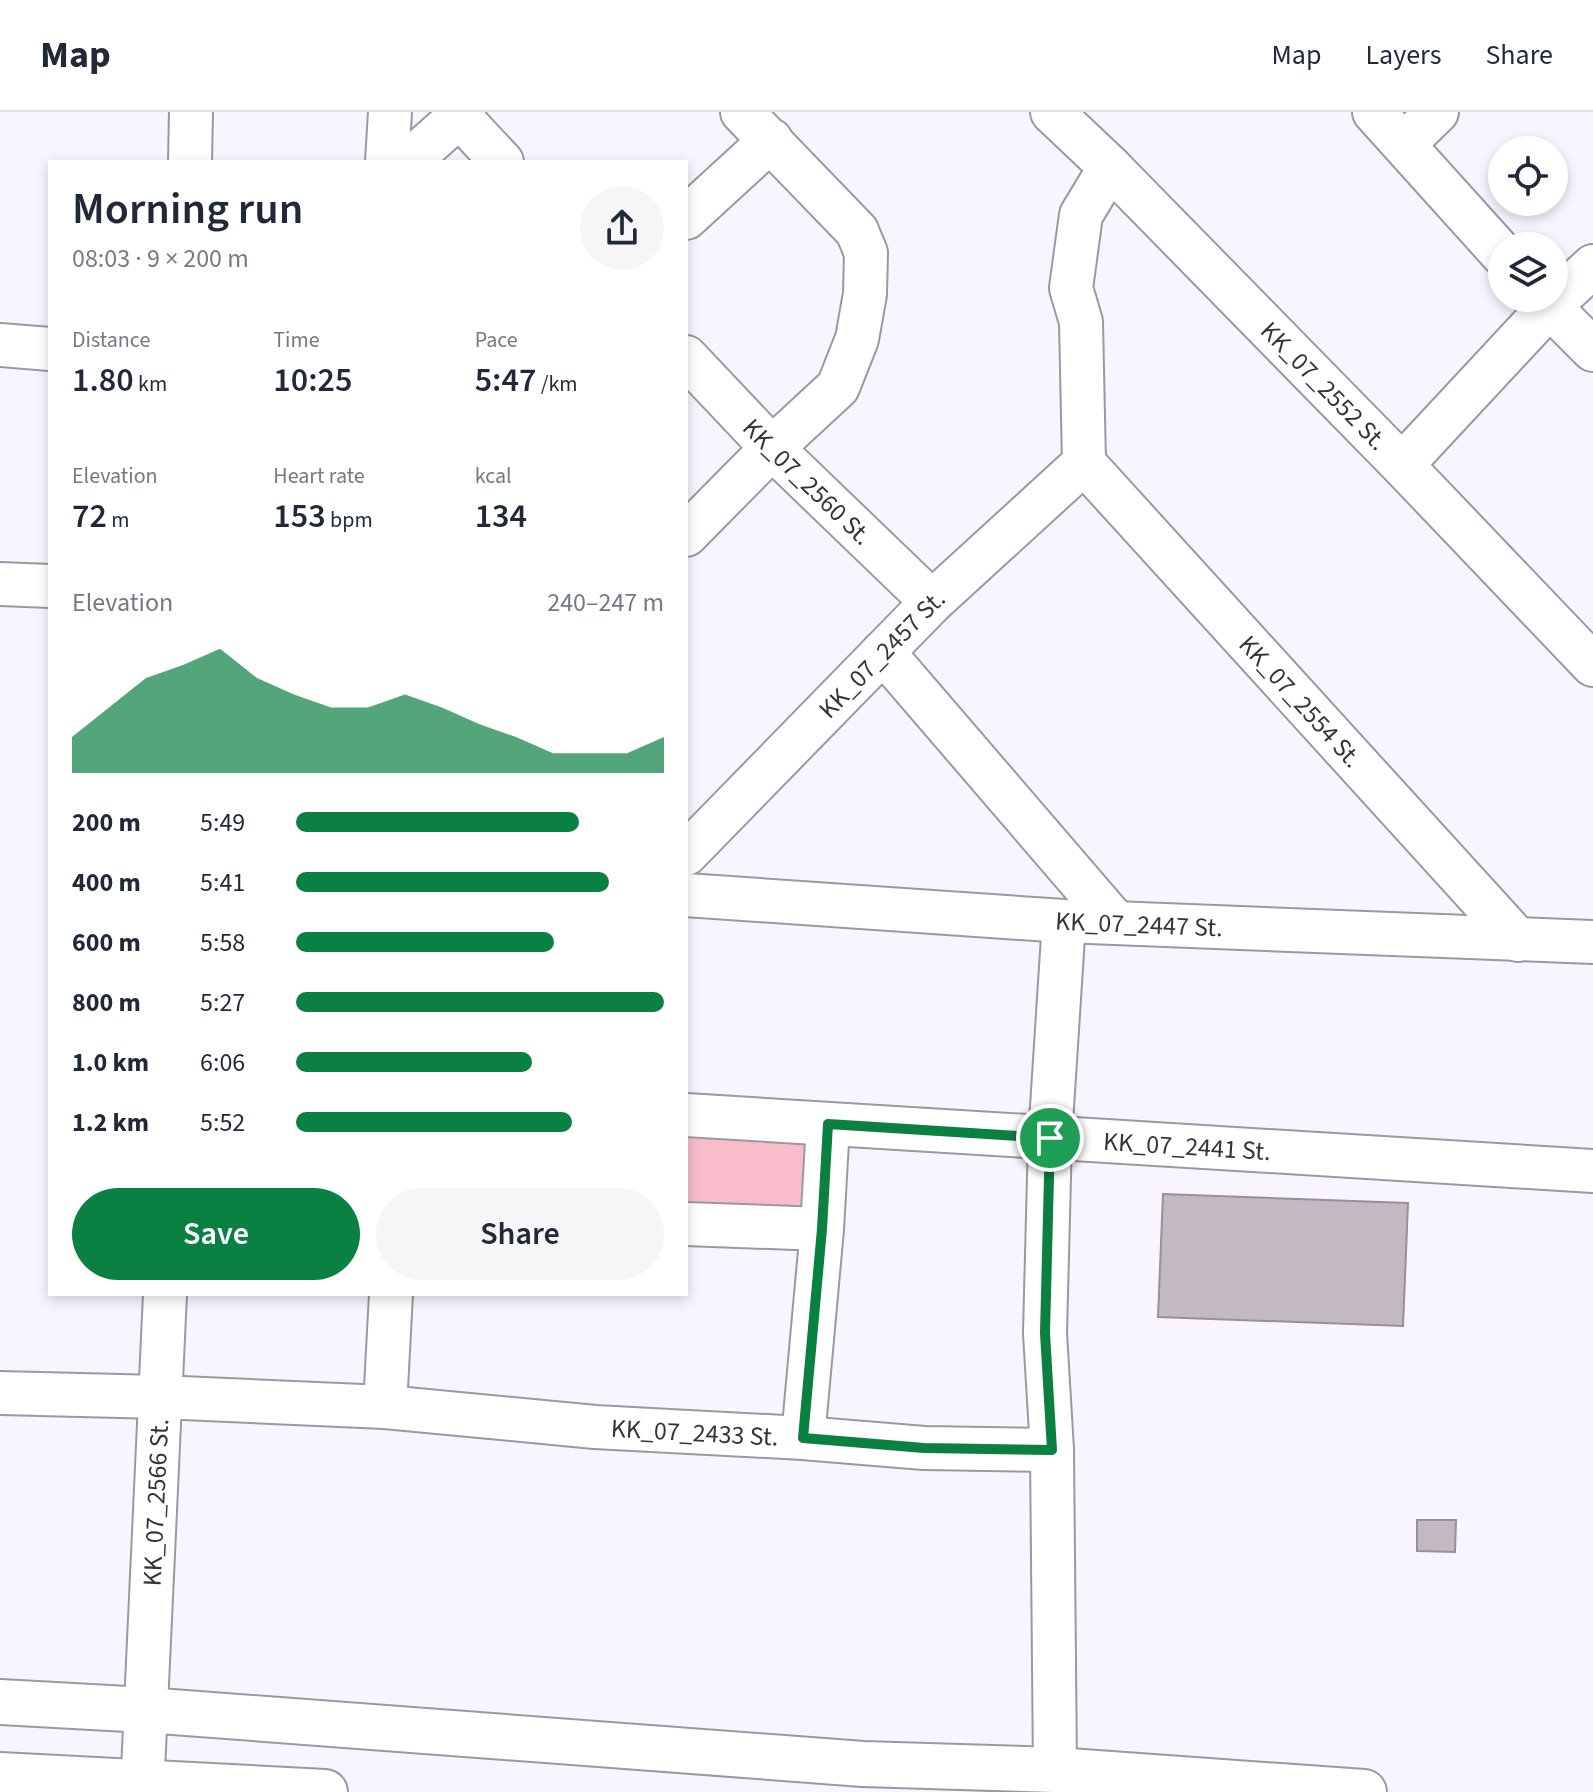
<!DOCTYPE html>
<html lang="en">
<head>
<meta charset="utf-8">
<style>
	:root { --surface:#fff; --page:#f6f6f7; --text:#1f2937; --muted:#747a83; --line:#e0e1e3; --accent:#0b8043 }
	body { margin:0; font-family:"Source Sans 3",sans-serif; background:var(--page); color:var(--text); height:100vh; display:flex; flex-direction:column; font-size:30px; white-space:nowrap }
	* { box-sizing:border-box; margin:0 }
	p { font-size:26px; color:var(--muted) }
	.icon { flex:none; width:44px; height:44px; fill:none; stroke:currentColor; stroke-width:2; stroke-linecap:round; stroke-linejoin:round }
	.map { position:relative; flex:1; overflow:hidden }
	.details { position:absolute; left:48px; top:48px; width:640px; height:1136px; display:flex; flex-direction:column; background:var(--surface); border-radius:0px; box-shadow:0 4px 12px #0003 }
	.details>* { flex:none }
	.tools { position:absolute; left:1488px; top:24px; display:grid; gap:16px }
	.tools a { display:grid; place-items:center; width:80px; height:80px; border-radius:50%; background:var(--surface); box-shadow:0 4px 12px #0003; font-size:40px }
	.pin { position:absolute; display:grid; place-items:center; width:68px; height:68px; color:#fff; margin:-34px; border:4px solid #fff; border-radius:50%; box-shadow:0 2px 8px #0007 }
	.round { display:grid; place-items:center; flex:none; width:84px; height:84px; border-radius:42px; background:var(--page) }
	.headline { display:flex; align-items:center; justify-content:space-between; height:136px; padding:0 24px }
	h1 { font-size:44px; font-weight:600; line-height:60px }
	.figures { display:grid; grid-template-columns:repeat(3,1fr); gap:12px; height:136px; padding:8px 24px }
	.figures div { display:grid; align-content:center }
	.figures b { font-size:34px; font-weight:600 }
	.figures small { font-size:22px; font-weight:400 }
	.figures p { font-size:22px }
	.chart { height:224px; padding:16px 24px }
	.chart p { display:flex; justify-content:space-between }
	.chart svg { width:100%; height:144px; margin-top:8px; fill:var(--accent); opacity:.7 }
	.action { display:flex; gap:16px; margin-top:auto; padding:16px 24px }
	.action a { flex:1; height:92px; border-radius:48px; background:var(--accent); color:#fff; font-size:32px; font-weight:600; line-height:92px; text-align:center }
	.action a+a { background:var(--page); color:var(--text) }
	ul { padding:0 24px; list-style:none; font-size:26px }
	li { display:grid; grid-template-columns:128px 96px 1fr; align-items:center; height:60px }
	li i { height:20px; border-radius:10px; background:var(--accent) }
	header { display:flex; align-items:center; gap:48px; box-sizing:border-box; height:112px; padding:0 40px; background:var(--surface); border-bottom:2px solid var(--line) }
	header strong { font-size:38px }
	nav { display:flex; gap:44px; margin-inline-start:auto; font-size:28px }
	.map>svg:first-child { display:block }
	.green { fill:#f8bccb }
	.building { fill:#c3b9c1; stroke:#998f97; stroke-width:2 }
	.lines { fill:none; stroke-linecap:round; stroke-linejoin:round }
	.street-casing { stroke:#9c98a3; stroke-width:46 }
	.secondary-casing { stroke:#9c98a3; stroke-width:48 }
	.street { stroke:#fff; stroke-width:42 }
	.secondary { stroke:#fff; stroke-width:44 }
	.route-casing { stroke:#fff; stroke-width:16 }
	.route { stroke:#0b8043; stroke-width:10 }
	.labels { text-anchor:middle; stroke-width:7; stroke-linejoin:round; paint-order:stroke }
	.street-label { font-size:26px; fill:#363439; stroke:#fff }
</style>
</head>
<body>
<header>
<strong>Map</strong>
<nav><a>Map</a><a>Layers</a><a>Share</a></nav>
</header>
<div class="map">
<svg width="1593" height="1680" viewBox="0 0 1593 1680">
	<rect width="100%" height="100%" fill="#f9f5ff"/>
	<path class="green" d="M686,1003L828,1012L822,1117L686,1112Z"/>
	<path class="building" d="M1163,1082L1408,1091L1403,1214L1158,1205Z
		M1417,1408H1456L1455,1440L1417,1439Z"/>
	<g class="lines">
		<defs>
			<g id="street">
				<path id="s1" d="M1052,0L1110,55L1402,353L1593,553"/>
				<path d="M1374,0L1502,142"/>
				<path d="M459,4L502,50"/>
				<path d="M1404,32L1437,0"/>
				<path d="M190,50L191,0"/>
				<path d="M387,50L390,0"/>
				<path d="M408,50L464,0"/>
				<path d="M686,106L771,28"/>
				<path d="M1541,186L1593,238"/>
				<path d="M0,233L50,237"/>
				<path id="s2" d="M686,245L772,336L932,490"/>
				<path id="s3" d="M1084,351L1518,828"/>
				<path d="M1084,351L1081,210L1071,176L1081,103L1110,55"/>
				<path d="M1402,353L1549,195L1593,154"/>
				<path d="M686,423L772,336L838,275L857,227L865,182L866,141L857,119L742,0"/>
				<path d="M0,472L50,474"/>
				<path d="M883,540L1116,811"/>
				<path id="s4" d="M686,742L932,490L1084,351"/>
				<path id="s5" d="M686,783L1064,809L1593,830"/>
				<path id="s6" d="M686,1003L1593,1059"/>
				<path d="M686,1112L822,1117"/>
				<path id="s7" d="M0,1281L160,1285L385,1295L595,1315L803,1326L924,1336L1052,1338"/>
				<path d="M385,1295L391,1182"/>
				<path d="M803,1326L822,1117L828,1012"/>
				<path d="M1055,1658L1052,1338L1045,1221L1050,1026L1064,809"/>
				<path id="s8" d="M142,1680L165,1182"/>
			</g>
			<path id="secondary" d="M0,1590L146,1598L863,1652L1055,1658L1364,1680
				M0,1663L325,1680"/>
		</defs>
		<use href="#street" class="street-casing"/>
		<use href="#secondary" class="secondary-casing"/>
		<use href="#street" class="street"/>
		<use href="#secondary" class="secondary"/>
	</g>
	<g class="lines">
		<defs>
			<path id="route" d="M828,1012L1050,1026L1045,1221L1052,1338L924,1336L803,1326L822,1117Z"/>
		</defs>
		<use href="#route" class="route-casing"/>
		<use href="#route" class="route"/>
	</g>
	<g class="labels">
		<g class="street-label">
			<text dy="9" stroke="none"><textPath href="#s1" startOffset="386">KK_07_2552 St.</textPath></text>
			<text dy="9" stroke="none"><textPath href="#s2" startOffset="174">KK_07_2560 St.</textPath></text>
			<text dy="9" stroke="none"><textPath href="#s4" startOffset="280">KK_07_2457 St.</textPath></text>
			<text dy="9" stroke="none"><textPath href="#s3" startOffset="322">KK_07_2554 St.</textPath></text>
			<text dy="9" stroke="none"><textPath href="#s5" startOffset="454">KK_07_2447 St.</textPath></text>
			<text dy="9" stroke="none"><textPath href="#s6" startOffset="502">KK_07_2441 St.</textPath></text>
			<text dy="9" stroke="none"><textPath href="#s7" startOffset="696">KK_07_2433 St.</textPath></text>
			<text dy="9" stroke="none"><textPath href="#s8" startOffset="290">KK_07_2566 St.</textPath></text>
		</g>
	</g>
</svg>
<div class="tools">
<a><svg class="icon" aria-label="locate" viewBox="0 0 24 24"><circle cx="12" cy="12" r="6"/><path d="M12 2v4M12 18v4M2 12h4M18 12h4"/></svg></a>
<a><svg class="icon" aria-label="layers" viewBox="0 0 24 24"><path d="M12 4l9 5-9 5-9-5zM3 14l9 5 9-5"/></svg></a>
</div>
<div class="pin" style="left:1050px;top:1026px;background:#1e9e55"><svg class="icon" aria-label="arrive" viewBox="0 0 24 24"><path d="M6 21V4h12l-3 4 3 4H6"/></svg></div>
<section class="details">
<div class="headline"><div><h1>Morning run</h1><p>08:03 · 9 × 200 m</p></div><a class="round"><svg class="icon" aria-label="share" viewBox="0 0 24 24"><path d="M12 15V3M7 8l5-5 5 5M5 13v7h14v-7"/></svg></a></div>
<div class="figures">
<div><p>Distance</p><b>1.80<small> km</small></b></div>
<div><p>Time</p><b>10:25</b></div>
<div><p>Pace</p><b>5:47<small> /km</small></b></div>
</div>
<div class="figures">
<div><p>Elevation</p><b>72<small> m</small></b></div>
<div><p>Heart rate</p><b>153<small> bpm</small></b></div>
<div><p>kcal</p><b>134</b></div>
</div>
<div class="chart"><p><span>Elevation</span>240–247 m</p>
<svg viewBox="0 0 160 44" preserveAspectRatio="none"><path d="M0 44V33L10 24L20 15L30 11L40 6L50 15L60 20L70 24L80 24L90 20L100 24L110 29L120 33L130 38L140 38L150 38L160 33V44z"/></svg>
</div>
<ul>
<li><b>200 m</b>5:49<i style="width:77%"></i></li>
<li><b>400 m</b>5:41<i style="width:85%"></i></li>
<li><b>600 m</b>5:58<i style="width:70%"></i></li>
<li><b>800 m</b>5:27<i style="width:100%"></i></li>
<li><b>1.0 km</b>6:06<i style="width:64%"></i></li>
<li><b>1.2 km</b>5:52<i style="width:75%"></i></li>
</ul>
<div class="action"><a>Save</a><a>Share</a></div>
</section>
</div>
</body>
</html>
